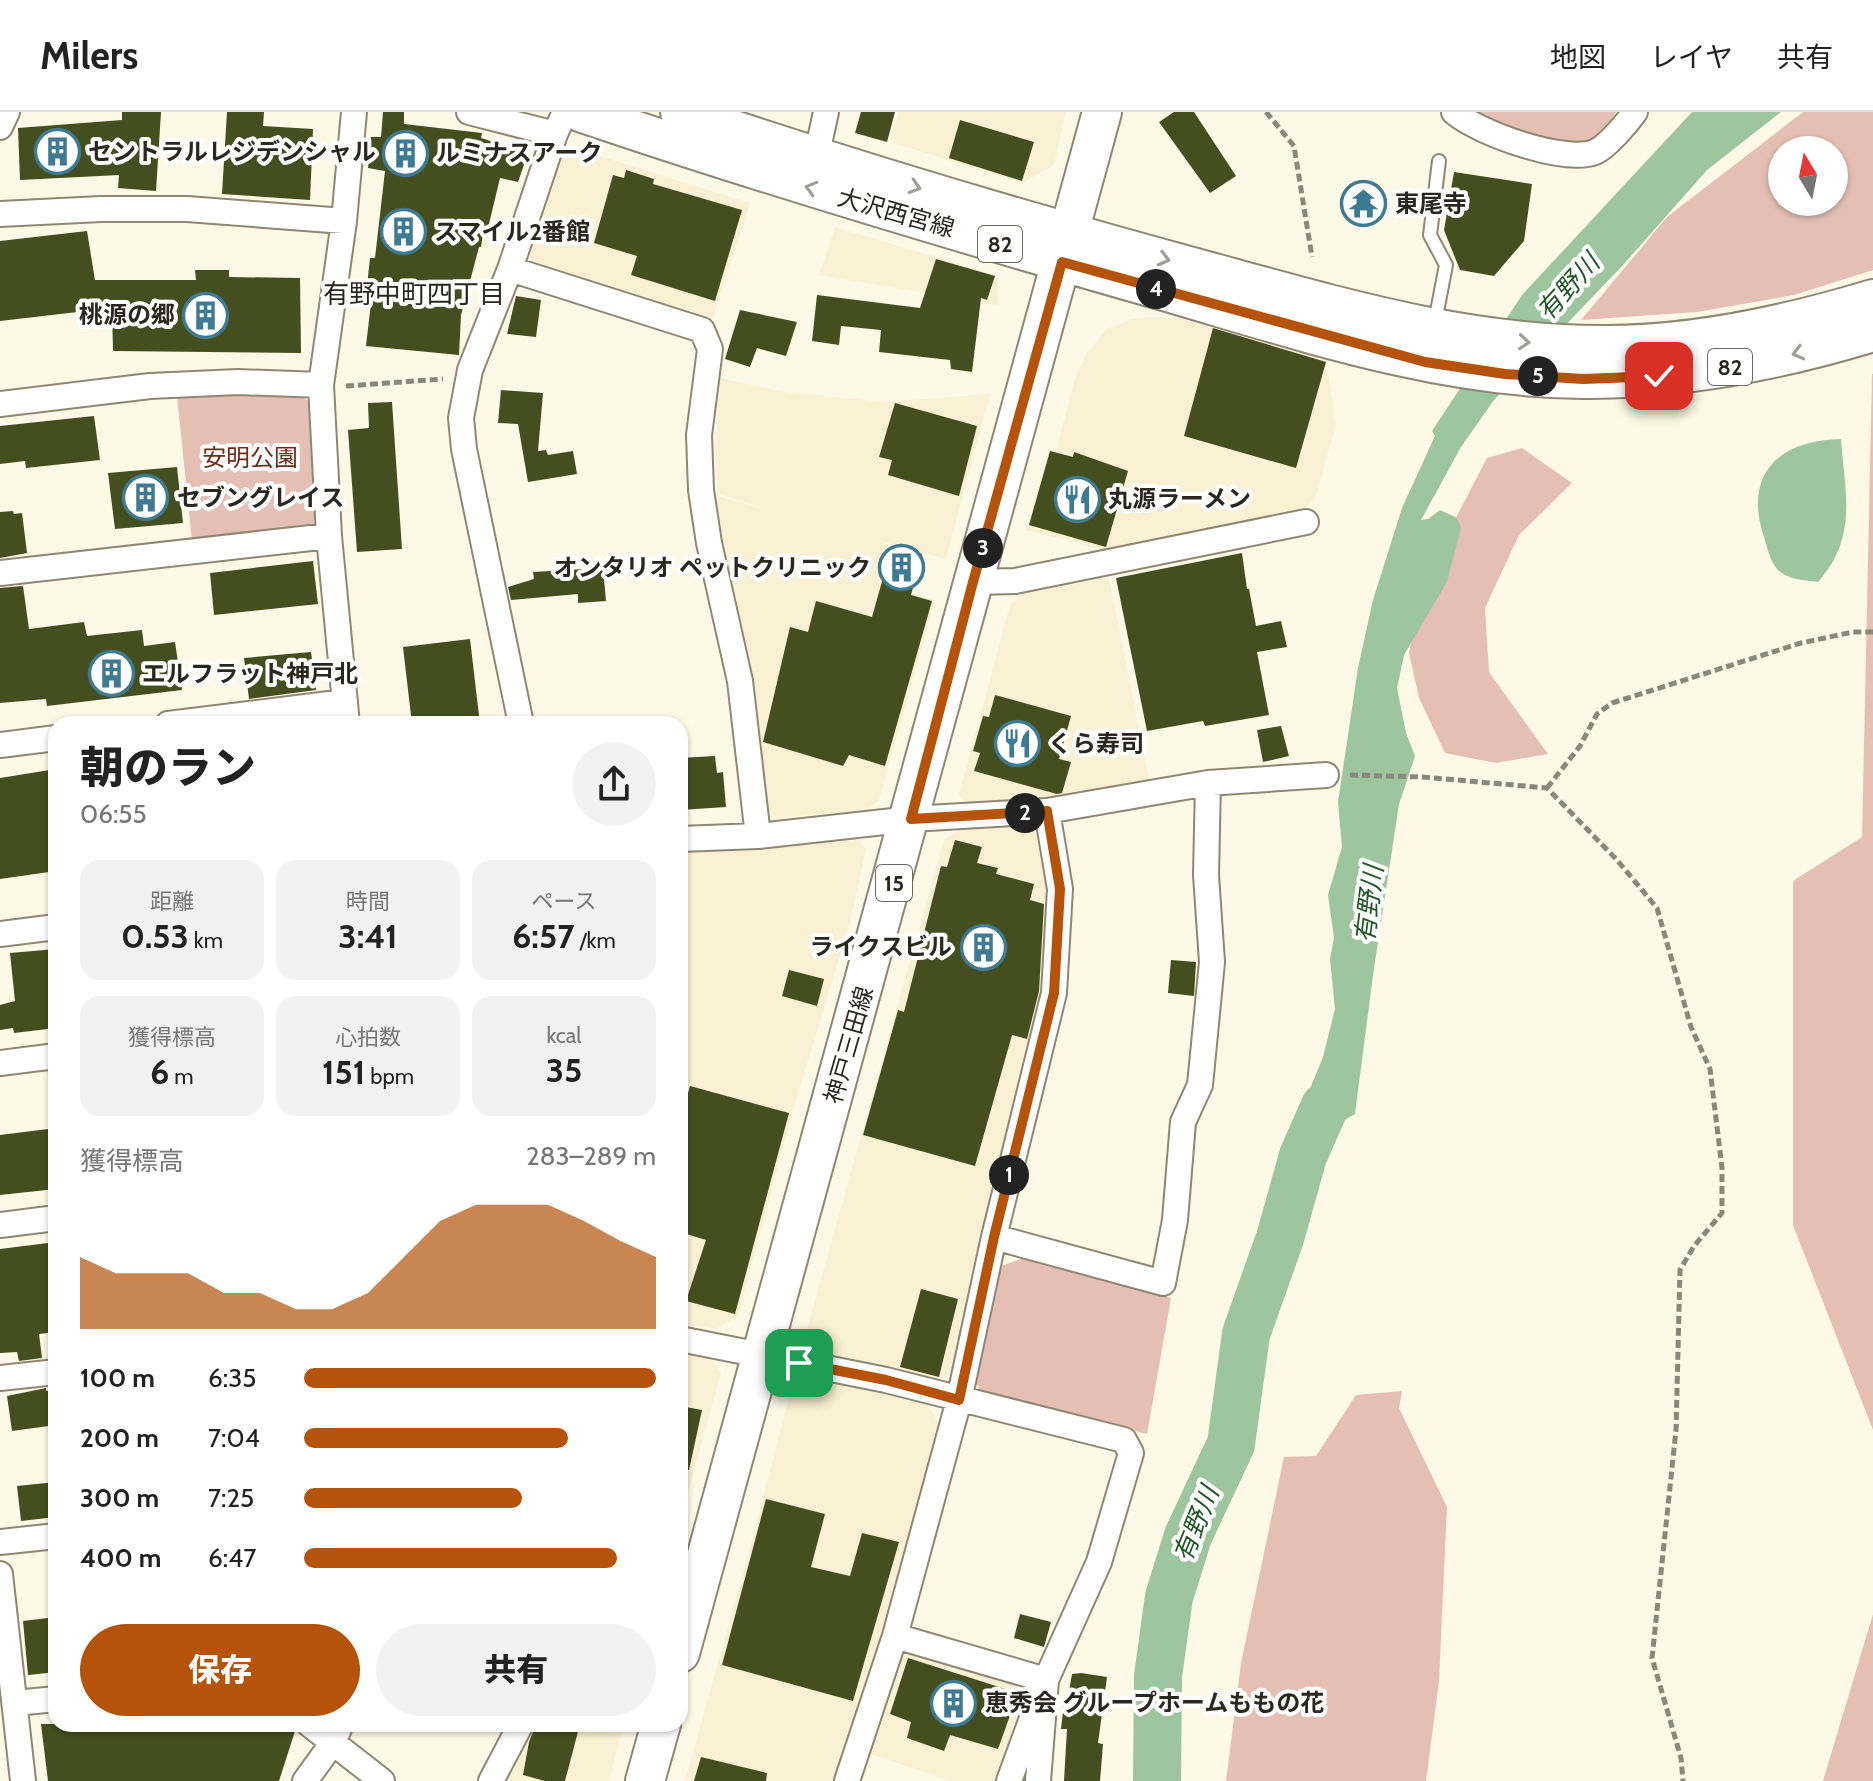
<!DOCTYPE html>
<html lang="ja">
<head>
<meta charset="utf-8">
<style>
	:root { --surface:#fff; --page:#f2f2f2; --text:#222; --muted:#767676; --line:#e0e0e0; --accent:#b45309 }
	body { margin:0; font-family:Cabin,"Noto Sans JP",sans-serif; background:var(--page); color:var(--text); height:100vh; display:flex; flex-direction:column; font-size:30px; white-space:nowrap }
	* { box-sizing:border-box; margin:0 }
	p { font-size:26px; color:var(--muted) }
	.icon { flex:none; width:44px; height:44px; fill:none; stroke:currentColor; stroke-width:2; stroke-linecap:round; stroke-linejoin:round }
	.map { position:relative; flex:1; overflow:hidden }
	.sheet { position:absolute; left:48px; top:604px; width:640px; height:1016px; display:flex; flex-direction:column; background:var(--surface); border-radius:24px; box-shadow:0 2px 6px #0004 }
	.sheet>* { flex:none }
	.needle { width:52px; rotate:350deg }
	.controls { position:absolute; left:1768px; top:24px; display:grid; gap:16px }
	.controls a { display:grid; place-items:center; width:80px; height:80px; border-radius:50%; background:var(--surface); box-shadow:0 2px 6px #0004; font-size:40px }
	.pin { position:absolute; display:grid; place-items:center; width:68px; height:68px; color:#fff; margin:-34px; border-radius:16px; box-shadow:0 4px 12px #0006 }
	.km { position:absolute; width:40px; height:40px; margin:-20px; border-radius:50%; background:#222; color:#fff; font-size:22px; line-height:40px; text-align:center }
	.round { display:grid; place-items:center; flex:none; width:84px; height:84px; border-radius:42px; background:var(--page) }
	.summary { display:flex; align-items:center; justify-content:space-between; height:136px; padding:0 32px }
	h1 { font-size:44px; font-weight:800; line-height:60px }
	.figures { display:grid; grid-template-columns:repeat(3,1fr); gap:12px; height:136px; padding:8px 32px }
	.figures div { display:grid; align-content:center; border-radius:20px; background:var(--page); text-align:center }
	.figures b { font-size:34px; font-weight:800 }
	.figures small { font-size:22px; font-weight:400 }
	.figures p { font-size:22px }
	.chart { height:224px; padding:16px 32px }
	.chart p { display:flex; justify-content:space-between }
	.chart svg { width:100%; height:144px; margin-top:8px; fill:var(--accent); opacity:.7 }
	.action { display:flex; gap:16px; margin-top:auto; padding:16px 32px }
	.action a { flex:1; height:92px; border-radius:48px; background:var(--accent); color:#fff; font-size:32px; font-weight:800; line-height:92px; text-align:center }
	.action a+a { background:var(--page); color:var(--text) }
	ul { padding:0 32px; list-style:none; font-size:26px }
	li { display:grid; grid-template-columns:128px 96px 1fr; align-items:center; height:60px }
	li i { height:20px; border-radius:10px; background:var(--accent) }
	header { display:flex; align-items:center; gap:48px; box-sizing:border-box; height:112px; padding:0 40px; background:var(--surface); border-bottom:2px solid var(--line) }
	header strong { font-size:38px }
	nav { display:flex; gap:44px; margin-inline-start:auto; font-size:28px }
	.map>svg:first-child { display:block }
	.built { fill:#faf0d3 }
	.green { fill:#e5bfb3; fill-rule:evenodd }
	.water { fill:#9dc59e }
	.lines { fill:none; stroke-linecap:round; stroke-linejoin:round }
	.river { stroke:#9dc59e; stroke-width:48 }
	.building { fill:#454e1e }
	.service-casing { stroke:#8e8773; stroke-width:16 }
	.minor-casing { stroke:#8e8773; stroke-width:28 }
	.primary-casing { stroke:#8e8773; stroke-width:42 }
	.path { stroke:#8b877b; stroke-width:5; stroke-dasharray:8 4; stroke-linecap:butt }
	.service { stroke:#fff; stroke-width:12 }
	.minor { stroke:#fff; stroke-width:24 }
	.primary { stroke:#fff; stroke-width:38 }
	.oneway { stroke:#9f9e9a }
	.route-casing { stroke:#fff; stroke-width:16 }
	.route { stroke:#b45309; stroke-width:10 }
	.labels { text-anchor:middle; stroke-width:8; stroke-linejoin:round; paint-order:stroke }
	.shield { fill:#fff; stroke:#6a6862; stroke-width:2 }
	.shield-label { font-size:22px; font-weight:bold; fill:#2a271f }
	.poi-label { font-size:24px; font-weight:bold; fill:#2a271f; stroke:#fff; text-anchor:start }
	.street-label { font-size:24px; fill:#2a271f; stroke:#fff }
	.park-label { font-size:24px; fill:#6e2b17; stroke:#fff }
	.water-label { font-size:26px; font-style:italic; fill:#205825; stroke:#fff }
	.neighbourhood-label { font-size:26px; fill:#2a271f; stroke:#fff }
</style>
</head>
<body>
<header>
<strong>Milers</strong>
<nav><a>地図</a><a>レイヤ</a><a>共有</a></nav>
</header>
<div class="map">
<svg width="1873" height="1669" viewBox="0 0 1873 1669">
	<rect width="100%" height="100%" fill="#fef8e7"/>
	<path class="built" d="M899,0H1066L1054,53L1022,71L890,30Z
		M568,34L750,91L712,209L535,155L527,137L554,41Z
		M835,115L996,163L999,193L819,163Z
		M1149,205L1180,206L1326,248L1336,312L1315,387L1303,397L1105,438L1026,418L1049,338L1056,339L1075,266L1087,241L1107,217L1132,207Z
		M720,266L785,280L885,290L990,282L946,447L877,428L887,432L878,471L935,488L879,688L866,698L778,706L766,696L750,548L730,470L720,419L717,384L770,398L718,382L715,336Z
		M1109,466L1150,673L1048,691L966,693L959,682L1010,493L1022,482Z
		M1027,714L1042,724L1052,784L1044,895L955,1259L934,1271L817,1243L805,1224L944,728L962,716Z
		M859,728L866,737L850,810L794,995L738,1204L716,1217L680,1211L683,1168L680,1153V740H705Z
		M680,1236L708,1242L721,1261L680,1409Z
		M812,1266L927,1292L939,1311L885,1519L837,1669H685L749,1439L791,1278Z
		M914,1540L1019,1572L1026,1590L995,1669H951L870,1642L899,1547Z
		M526,1612H624L609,1669H502Z"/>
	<path class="green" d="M1473,0H1616L1598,30L1568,32L1499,17Z
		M1803,0H1873V158L1794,183L1697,200L1581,208L1667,105ZM1782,38H1834V90H1782Z
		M1872,262H1873V1318L1793,1113V769L1862,725Z
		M272,279L292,280L312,291L320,402L312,415L192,429L177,284Z
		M1522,336L1572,371L1519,423L1485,496L1489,560L1548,642L1496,651L1445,641L1419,586L1409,541L1421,473L1487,346Z
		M1024,1146L1171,1186L1147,1322L985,1285L972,1266L998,1155Z
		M1402,1279L1399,1296L1447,1395L1439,1569L1426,1669H1226L1241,1551L1284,1345L1316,1344L1356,1283Z
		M1873,1502V1669H1823Z"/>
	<path class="water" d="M1692,0H1781L1707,58L1623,153L1494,288L1461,335L1421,408L1428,407L1440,398L1457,406L1461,416L1447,470L1404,543L1397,576L1406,621L1415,644L1399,692L1373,863L1355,1002L1341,1010L1319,1059L1286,1050L1292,1016L1295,1013L1323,945L1335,897L1330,847L1334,826L1328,783L1342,735L1338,690L1358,556L1373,488L1402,396L1435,324L1432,319L1522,183Z
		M1841,327C1845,382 1858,425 1818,470C1804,468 1787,468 1777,457C1769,448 1767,433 1763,422C1744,360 1781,328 1841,327Z"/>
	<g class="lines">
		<path class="river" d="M1157,1669L1158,1564L1169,1485L1188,1424L1231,1332L1246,1222L1280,1126L1303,1044L1325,994"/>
	</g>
	<path class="building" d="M122,0H161L156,79L118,76L119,63L20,68L18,16L122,8Z
		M227,0H264L263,14L313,17L310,88L222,82Z
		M383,0H404V12L482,21L481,26L528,41L518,70L500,66L488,116L484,115L481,135H479L461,203L459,243L366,234L373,174H367L370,146H375L385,59L368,56L371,25H381Z
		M861,0H895L887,30L855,21Z
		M1174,0H1194L1236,64L1210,81L1159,10Z
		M960,8L1034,30L1022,69L949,46Z
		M626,58L654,67L653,72L742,98L715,189L631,163L637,144L594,131L613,63L624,66Z
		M1454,60L1532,72L1524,129L1494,164L1460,158L1444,118Z
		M87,119L95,168H196L195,158H229V165L300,166L301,241L113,239L112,196L0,209V129Z
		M936,147L995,164L987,188L981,186L972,260L951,257L950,248L879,240L881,218L841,214L839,233L812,229L817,183L920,196Z
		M516,184L541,188L536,225L507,222Z
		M740,198L797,210L786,244L757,236L750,255L725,247Z
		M1213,216L1326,250L1296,356L1184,324Z
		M501,278L543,281L538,339L546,338L548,343L573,339L577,362L528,370L518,312L498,311Z
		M392,290L402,437L357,440L348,318L369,316L368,291Z
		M895,291L977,314L959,384L888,363L892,348L879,345Z
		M94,304L100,348L26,356L25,349L0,352V314Z
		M1050,339L1073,345L1074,340L1128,359L1106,435L1029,413Z
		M177,355L183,411L115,417L108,361Z
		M13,399L14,402L22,401L27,441L0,446V400Z
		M892,434L922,442L911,483L932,489L885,654L849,643L843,654L763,630L790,515L808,520L816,489L872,505Z
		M1242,441L1247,477H1249L1256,514L1281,509L1287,535L1257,540L1269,603L1205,614L1203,609L1147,619L1116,466Z
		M313,449L318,492L214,503L210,461Z
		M603,456L606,489L578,491V482L511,488L508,475L534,467L533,460Z
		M23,474L29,517L84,510L87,524L142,518L144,534L175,530L182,578L47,594L46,587L0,591V476Z
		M470,527L480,612H412L403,535Z
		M311,540L316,578L249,587L244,546Z
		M995,583L1071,604L1059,647L1071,650L1062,681L1057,682L974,659L980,641L973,639L983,604L989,605Z
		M1281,614L1289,644L1263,650L1257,618Z
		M715,644L717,661L723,660L726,695L680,698V646Z
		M56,657V759L0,767V666Z
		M955,728L982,735L977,751L998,756L996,762L1034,772L1030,788L1044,792L1039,879L1027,927L1012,923L975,1054L863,1023L898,898L904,900L941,754L947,755Z
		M56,837V916L14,921L13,916L0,918V893L15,889L10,841Z
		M1171,848L1196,850L1194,884L1168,881Z
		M789,858L824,867L817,894L782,884Z
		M690,974L789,1001L735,1202L686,1189L706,1128L680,1120V1010Z
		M56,1016V1077L0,1083V1023Z
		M56,1130V1220L39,1222L42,1246L19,1249L17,1240L0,1241V1137Z
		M921,1177L958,1187L939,1265L900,1255Z
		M46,1276V1279L56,1278V1313L12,1319L7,1284Z
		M680,1294L702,1298L689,1358L680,1357Z
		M56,1370V1405L21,1409L17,1374Z
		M766,1387L825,1402L811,1455L850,1464L862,1421L899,1430L853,1589L722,1553Z
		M1020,1502L1051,1510L1044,1535L1014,1526Z
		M56,1505V1560L28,1563L23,1509Z
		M908,1546L1018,1581L998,1637L950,1623L944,1639L907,1626L911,1610L890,1602Z
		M1081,1561L1107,1565L1098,1631L1103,1632L1100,1669H1064L1067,1617H1061L1064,1591H1067L1072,1562Z
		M41,1612H75L76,1618L123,1612H273L295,1619L279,1669H48Z
		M536,1612H580L565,1669H545L523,1663L529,1630Z
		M701,1645L767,1661L766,1669H694Z"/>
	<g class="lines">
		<defs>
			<path id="service" d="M1435,210L1446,153L1430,123L1439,49"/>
			<path id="minor" d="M469,0L555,22
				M1454,0C1478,21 1565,52 1595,40C1607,35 1627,11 1635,0
				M0,15L7,0
				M816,46L826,0
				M0,102L101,97H187L344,109
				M510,157L702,218L710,237L699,323L701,378L709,431L740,569L758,724
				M0,292L150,274L238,270L321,273
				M0,461L329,424
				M973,470L1015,469L1306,410
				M168,612L345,590
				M347,612L329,424L321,273L344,109L354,0
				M521,612L464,337L461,306L470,258L510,157L555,22L565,0
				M0,633L56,626
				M680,727L758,724L911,707L1047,699L1208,671L1326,663
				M0,822L56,815
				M0,951L56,944
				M0,1113L56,1106
				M994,1125L1163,1171L1175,1108L1183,1010L1200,973L1212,850L1206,763L1208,671
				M680,1227L886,1268L1124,1328L1131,1341L1099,1450L1046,1568L1009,1669
				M0,1266L56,1260
				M0,1430L56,1424
				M0,1462L23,1669
				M895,1524L1046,1568L1038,1669
				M15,1591L56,1587
				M309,1612L382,1669
				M305,1669L334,1629L341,1612
				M491,1669L521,1612
				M847,1669L895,1524L959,1288L994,1125L1054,881L1060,777L1047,699"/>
			<path id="primary" d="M580,0C771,65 964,122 1157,177C1296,217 1436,266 1583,267C1682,268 1778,249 1873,220
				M680,0C854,59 1030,111 1207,159C1339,195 1468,234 1606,233C1696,233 1787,213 1873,187
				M680,1541C821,1028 965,515 1102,0
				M645,1669L661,1612"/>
		</defs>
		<use href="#service" class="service-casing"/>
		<use href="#minor" class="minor-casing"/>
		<use href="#primary" class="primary-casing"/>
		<path class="path" d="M1266,0L1294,34L1312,145
			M346,274L443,267
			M1350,663L1423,665L1547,676L1617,748L1657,796L1691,915L1710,957L1722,1056V1101L1694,1134L1680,1158L1676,1318L1652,1546L1681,1646L1683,1669
			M1547,676L1580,634L1597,602L1612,591L1801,531L1853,520H1873"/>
		<use href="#service" class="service"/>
		<use href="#minor" class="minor"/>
		<use href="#primary" class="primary"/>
	</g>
	<defs><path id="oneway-chevron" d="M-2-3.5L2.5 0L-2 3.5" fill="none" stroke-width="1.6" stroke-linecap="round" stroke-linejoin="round" transform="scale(2)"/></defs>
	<g class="oneway">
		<use href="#oneway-chevron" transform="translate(915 75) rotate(17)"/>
		<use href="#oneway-chevron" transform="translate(811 76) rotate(-164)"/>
		<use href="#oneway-chevron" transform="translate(1164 147) rotate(15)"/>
		<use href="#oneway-chevron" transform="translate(1524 230) rotate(4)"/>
		<use href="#oneway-chevron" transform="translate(1798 241) rotate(165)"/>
	</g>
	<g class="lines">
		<defs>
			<path id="route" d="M799,1251L886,1268L959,1288L994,1125L1054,881L1060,777L1047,699L911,707L973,470L1062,150L1425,250L1505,262L1583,267L1659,264"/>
		</defs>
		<use href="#route" class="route-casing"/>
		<use href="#route" class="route"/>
	</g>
	<defs>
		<symbol id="building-ring" viewBox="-11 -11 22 22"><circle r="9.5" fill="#fff" stroke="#3e7a91" stroke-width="1.5"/><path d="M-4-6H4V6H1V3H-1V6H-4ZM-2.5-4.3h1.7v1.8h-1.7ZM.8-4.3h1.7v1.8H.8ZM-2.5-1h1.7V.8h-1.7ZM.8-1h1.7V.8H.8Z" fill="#3e7a91"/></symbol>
		<symbol id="temple-ring" viewBox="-11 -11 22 22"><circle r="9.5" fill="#fff" stroke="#3e7a91" stroke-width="1.5"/><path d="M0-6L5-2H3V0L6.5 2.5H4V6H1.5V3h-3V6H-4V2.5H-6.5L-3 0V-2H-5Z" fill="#3e7a91"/></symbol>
		<symbol id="restaurant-ring" viewBox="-11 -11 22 22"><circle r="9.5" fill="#fff" stroke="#3e7a91" stroke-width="1.5"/><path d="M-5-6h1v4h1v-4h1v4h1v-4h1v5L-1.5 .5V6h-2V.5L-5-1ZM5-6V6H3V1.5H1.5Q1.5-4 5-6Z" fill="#3e7a91"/></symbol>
	</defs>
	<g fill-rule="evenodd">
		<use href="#building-ring" x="32" y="14" width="51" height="51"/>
		<use href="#building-ring" x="380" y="16" width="51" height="51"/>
		<use href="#temple-ring" x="1338" y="66" width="51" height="51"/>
		<use href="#building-ring" x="378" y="94" width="51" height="51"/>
		<use href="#building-ring" x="180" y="178" width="51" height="51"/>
		<use href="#building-ring" x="120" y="360" width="51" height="51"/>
		<use href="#restaurant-ring" x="1052" y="362" width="51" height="51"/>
		<use href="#building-ring" x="876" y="430" width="51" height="51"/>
		<use href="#building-ring" x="86" y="536" width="51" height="51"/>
		<use href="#restaurant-ring" x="992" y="606" width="51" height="51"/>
		<use href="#building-ring" x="958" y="810" width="51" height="51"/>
		<use href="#building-ring" x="928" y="1566" width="51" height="51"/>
	</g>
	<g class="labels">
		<g class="shield">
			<rect x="978" y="114" width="44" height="36" rx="6"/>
			<rect x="1708" y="237" width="44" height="36" rx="6"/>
			<rect x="876" y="753" width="36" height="36" rx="6"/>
		</g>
		<g class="shield-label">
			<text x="1000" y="140">82</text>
			<text x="1730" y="263">82</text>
			<text x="894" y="779">15</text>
		</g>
		<g class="poi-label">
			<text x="88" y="48">セントラルレジデンシャル</text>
			<text x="436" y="49">ルミナスアーク</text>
			<text x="1395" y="100">東尾寺</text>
			<text x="434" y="128">スマイル2番館</text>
			<text x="175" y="211" text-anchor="end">桃源の郷</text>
			<text x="177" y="394">セブングレイス</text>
			<text x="1108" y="395">丸源ラーメン</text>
			<text x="871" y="464" text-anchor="end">オンタリオ ペットクリニック</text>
			<text x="142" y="570">エルフラット神戸北</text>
			<text x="1048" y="640">くら寿司</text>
			<text x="952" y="843" text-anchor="end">ライクスビル</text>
			<text x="985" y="1599">恵秀会 グループホームももの花</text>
		</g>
		<g class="street-label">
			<text transform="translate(896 101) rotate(16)" y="8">大沢西宮線</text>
			<text transform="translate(849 933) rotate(-74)" y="8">神戸三田線</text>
		</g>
		<g class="park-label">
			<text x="250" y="354">安明公園</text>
		</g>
		<g class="water-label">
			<text transform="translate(1568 175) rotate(-48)" y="9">有野川</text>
			<text transform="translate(1369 792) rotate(-83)" y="9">有野川</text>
			<text transform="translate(1196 1412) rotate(-68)" y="9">有野川</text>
		</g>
		<g class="neighbourhood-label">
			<text x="414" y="191">有野中町四丁目</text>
		</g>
	</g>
</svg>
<div class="controls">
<a><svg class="needle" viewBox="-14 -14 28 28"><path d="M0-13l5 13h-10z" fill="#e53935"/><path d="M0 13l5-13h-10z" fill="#767676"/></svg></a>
</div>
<div class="pin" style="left:799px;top:1251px;background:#1e9e55"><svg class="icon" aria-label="arrive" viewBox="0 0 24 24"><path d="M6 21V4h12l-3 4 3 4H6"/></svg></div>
<div class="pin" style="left:1659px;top:264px;background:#d93025"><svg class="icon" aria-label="check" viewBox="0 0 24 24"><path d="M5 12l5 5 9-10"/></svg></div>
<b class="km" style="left:1009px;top:1063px">1</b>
<b class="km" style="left:1025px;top:701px">2</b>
<b class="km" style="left:983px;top:436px">3</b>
<b class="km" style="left:1156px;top:177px">4</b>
<b class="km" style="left:1538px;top:264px">5</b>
<section class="sheet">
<div class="summary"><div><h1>朝のラン</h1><p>06:55</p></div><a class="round"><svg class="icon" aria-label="share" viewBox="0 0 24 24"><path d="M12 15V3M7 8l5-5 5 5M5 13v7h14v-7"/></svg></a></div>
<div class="figures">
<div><p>距離</p><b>0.53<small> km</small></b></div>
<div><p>時間</p><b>3:41</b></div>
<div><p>ペース</p><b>6:57<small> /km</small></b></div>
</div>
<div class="figures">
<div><p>獲得標高</p><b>6<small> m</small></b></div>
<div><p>心拍数</p><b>151<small> bpm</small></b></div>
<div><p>kcal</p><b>35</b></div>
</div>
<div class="chart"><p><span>獲得標高</span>283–289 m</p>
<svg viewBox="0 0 160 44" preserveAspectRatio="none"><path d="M0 44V22L10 27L20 27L30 27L40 33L50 33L60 38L70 38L80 33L90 22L100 11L110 6L120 6L130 6L140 11L150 17L160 22V44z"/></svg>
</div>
<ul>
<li><b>100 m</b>6:35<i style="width:100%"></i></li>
<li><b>200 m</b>7:04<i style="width:75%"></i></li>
<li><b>300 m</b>7:25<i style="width:62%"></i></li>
<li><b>400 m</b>6:47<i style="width:89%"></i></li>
</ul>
<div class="action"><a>保存</a><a>共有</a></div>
</section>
</div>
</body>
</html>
